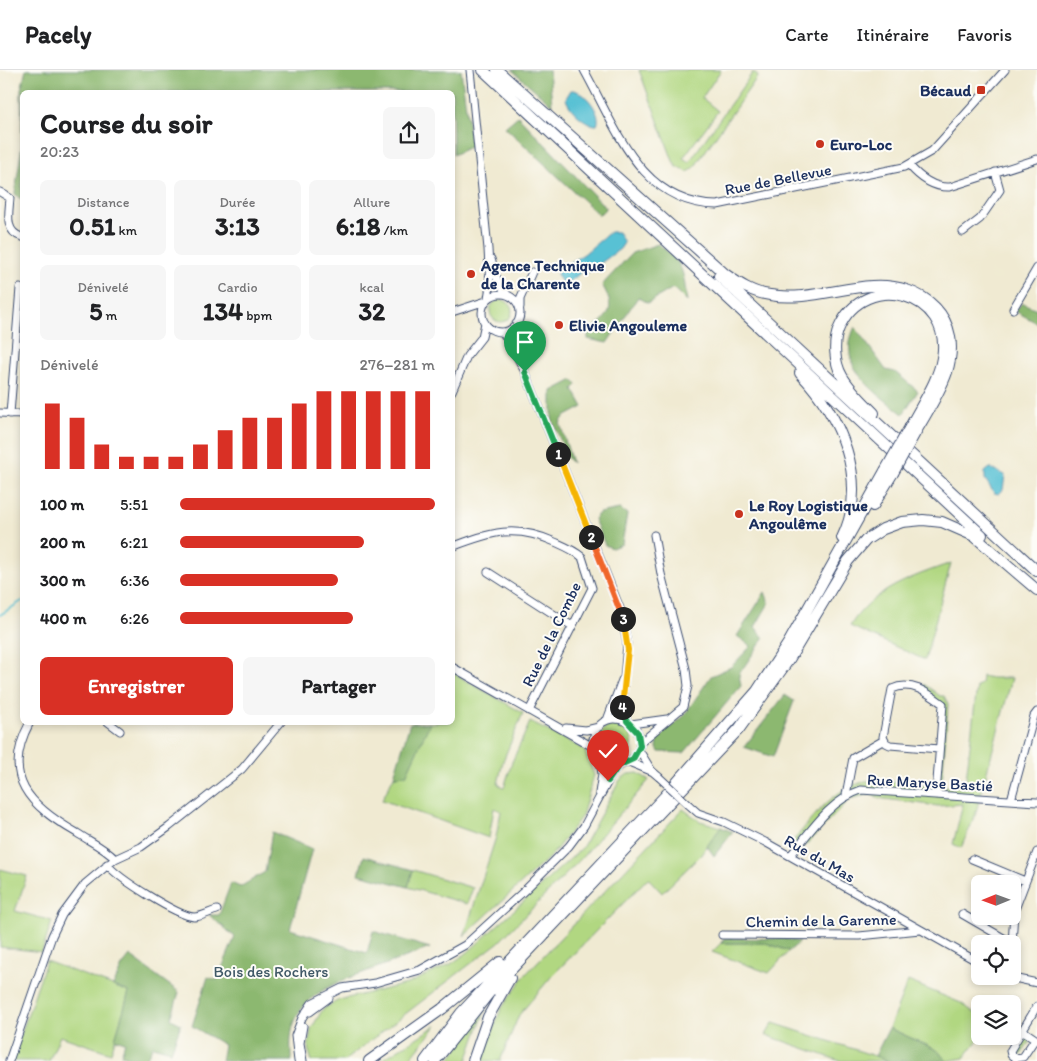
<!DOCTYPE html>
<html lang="fr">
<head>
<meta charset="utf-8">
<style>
	:root { --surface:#fff; --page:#f6f6f6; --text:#202124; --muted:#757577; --line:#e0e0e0; --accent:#d93025 }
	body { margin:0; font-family:Itim,sans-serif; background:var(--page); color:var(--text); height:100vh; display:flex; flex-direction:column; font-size:19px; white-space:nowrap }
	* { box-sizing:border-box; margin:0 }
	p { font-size:16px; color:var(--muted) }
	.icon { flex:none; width:28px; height:28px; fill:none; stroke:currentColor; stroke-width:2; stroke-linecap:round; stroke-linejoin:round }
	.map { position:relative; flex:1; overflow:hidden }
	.side { position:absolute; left:20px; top:20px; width:435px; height:635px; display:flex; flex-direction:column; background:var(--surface); border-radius:8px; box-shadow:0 2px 8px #0003 }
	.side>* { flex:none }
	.needle { width:32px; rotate:269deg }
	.controls { position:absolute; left:971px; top:805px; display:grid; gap:10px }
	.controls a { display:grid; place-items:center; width:50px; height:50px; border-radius:8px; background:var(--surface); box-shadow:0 2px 8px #0003; font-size:25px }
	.pin { position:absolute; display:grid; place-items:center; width:42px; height:42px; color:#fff; margin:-51px -21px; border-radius:50% 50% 50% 0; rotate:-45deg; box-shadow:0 0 5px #0007 }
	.pin .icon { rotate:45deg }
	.km { position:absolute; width:25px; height:25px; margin:-12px; border-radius:50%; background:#222; color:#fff; font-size:14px; line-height:25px; text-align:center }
	.round { display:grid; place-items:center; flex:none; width:52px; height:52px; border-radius:8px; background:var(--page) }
	.head { display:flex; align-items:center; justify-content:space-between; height:85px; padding:0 20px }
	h1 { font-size:28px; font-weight:700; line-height:38px }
	.stats { display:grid; grid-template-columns:repeat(3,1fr); gap:8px; height:85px; padding:5px 20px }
	.stats div { display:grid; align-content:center; border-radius:8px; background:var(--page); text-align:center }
	.stats b { font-size:25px; font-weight:700 }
	.stats small { font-size:14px; font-weight:400 }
	.stats p { font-size:14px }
	.chart { height:140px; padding:10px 20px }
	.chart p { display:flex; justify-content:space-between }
	.chart svg { width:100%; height:90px; margin-top:5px; stroke:var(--accent); stroke-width:6 }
	.button { display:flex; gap:10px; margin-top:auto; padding:10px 20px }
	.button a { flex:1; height:58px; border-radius:8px; background:var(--accent); color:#fff; font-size:20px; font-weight:700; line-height:58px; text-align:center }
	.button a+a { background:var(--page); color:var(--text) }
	ul { padding:0 20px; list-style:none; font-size:16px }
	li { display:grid; grid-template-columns:80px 60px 1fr; align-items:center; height:38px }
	li i { height:12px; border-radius:6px; background:var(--accent) }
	header { display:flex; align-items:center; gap:30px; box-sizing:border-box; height:70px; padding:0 25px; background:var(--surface); border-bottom:1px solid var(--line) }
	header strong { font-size:24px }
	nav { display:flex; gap:28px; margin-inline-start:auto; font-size:18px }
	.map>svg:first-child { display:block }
	.green { fill:#b1d781; stroke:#668370 }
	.forest { fill:#8cb86f; stroke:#547466 }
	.water { fill:#58c1d4; stroke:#3a7899 }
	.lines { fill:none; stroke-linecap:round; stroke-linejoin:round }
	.stream { stroke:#58c1d4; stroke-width:2 }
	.minor-casing { stroke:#3b4b6f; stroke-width:9 }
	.highway-casing { stroke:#3b4b6f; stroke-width:12 }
	.minor { stroke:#fff; stroke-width:7 }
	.highway { stroke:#fff; stroke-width:10 }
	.minor-bridge-casing { stroke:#3b4b6f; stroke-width:9; stroke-linecap:butt }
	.highway-bridge-casing { stroke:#3b4b6f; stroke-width:12; stroke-linecap:butt }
	.minor-bridge { stroke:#fff; stroke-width:7 }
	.highway-bridge { stroke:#fff; stroke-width:10 }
	.split-1-casing { stroke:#fff; stroke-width:10 }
	.split-2-casing { stroke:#fff; stroke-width:10 }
	.split-3-casing { stroke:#fff; stroke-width:10 }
	.split-4-casing { stroke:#fff; stroke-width:10 }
	.split-5-casing { stroke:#fff; stroke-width:10 }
	.split-1 { stroke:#22a559; stroke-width:6 }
	.split-2 { stroke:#f5b400; stroke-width:6 }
	.split-3 { stroke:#f0652b; stroke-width:6 }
	.split-4 { stroke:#f5b400; stroke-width:6 }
	.split-5 { stroke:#22a559; stroke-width:6 }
	.poi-dot { fill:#c8321e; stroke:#fdfcf7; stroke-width:2 }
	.labels { text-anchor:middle; stroke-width:4; stroke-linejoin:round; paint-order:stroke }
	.poi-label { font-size:16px; font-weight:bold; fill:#1b2f5e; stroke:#fdfcf7; text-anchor:start }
	.street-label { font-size:16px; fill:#1b2f5e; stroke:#fdfcf7 }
	.park-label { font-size:16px; fill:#405967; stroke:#fdfcf7 }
</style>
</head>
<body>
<header>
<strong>Pacely</strong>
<nav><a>Carte</a><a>Itinéraire</a><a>Favoris</a></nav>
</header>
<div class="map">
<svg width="1037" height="991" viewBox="0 0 1037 991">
	<rect width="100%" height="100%" fill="#fdfcf7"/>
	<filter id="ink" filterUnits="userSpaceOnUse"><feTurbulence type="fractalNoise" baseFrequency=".02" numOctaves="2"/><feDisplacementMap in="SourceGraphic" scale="10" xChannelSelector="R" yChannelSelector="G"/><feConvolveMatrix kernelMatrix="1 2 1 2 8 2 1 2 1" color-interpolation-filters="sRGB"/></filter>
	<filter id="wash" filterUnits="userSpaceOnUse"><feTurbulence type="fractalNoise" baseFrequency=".0096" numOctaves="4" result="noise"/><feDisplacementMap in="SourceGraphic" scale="20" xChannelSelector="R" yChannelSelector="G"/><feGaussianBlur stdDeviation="1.12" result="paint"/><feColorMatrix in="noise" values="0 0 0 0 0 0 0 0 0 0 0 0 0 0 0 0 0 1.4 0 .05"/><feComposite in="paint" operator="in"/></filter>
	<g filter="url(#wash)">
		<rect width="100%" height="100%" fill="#f0ead2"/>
		<path class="green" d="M639,0H721L702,28L718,41L683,88L689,92L753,2L758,6L693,99L688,102L677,97L673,91Z
			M490 241a11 11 0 1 1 22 0a11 11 0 1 1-22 0Z
			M951,493L925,590L850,556C873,519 912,507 951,493Z
			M453,603L523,643L503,691L498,714L504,718L512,692L530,652L584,679L594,705L582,746L552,785L464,866L496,767L501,741L494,738L489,768L382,730L394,706L406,705L429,653L452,652Z
			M982,606L991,608H1012L975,746L961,778L953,774L963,734L938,736L877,728L871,724L850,729L800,781L791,773C814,748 836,711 875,711C892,711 911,714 929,716L936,713L943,634L923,619L924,614L940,626H944L948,634L942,713L945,716L965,718L977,616L981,614Z
			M598 672a17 17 0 1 1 34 0a17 17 0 1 1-34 0Z
			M638,703L649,710L579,791L499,872L344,991H312L308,979L311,959L323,939L339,930L407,914L451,894L468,882L582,778L620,710L628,704Z
			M683,739L700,751L721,757L700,786L662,823L648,808L551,907L519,945L500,991H481L501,939L525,905Z
			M0,799L27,806L15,841L52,851L42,882L0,877Z
			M413,800L473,818L467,834L408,817Z
			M721,873H766L789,881L769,903L712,882Z
			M46,891L129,922L111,983L60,966L49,991H12Z
			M908,911L961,933L980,947L981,966L964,988L947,991L937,980L889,958Z
			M485,940L467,991H450L452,986Z
			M773,953L875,986L888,991H840L766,965Z
			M437,955L408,991H380Z
			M1023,966H1027L1032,969L1020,986L1014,984Z"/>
		<path class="forest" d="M26,0H461L471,76L453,85L452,22H22V130L15,124L22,74L21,19Z
			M512,0H549L552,35Z
			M518,46L606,138L599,145L505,57Z
			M658,174C685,194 683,201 687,232L673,218L648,233L638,227L607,273L588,269V262C609,247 617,239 602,215L632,183Z
			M1022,233L1037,239V253L1015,241Z
			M855,257L886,300L895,302L918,321L903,344C875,322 835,297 855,257Z
			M573,310L577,315L573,319L583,337L564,347L560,353L572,393L568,389L552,349V321Z
			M620,439L627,444L622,474L612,478L605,475L594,449L599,443Z
			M765,522L769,533L755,557L764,568L739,604L741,616L684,683L659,682L657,678L659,666L683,647L711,606L731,597L751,576L737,566Z
			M785,625L794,631L773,687L744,677Z
			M410,653H430L406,705L394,706Z
			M721,757L733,762L714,786L707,776Z
			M272,762L312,779L290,859L367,883L373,861L430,878C409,886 387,894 365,902C320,918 283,935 292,991H221L224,975L192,956L208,907L217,910L235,867L209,845H219L231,813L240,817L265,802Z
			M364,786L413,800L408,817L359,804Z
			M724,868L786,869L800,872L789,881L766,873H721Z
			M130,886L179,922L171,949L181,954L171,981L153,976L145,991L121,985L125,972L115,969L129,922L113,916L122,896Z
			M889,958L937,980L947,991H888L875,986Z"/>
		<path class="water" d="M571,20C584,19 603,44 597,55C587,56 567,38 566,28Z
			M610,162H618L624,173L620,179L587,203L584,200L564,216L557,204L559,199L584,184Z
			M990,398L1005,405L1003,420L999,424L994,423L985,409V402Z"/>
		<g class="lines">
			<path class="stream" d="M0,545L22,531"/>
		</g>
	</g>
	<g filter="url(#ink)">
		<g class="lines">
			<defs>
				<path id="minor" d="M470,0L488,179L490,216L488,228
					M584,0C616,57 640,134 717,135L904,97L932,81L1005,0
					M909,95C920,108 933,118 950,117L1037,89
					M0,122L10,128C9,143 4,162 22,167
					M963,162L980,149L1000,120L995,102
					M491,189L498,212L507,224
					M482 243a19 19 0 1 1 38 0a19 19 0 1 1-38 0Z
					M520,237V229L532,202
					M1013,239L1037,198
					M452,242L486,231
					M516,254V268L521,287
					M502,262L509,271L525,302L621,541L627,574L622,634L627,651
					M452,321L467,286L482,267L485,253
					M0,343L22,344
					M10,344L20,218
					M452,477C491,462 515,454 555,472C564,476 574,480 582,487L592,518L529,641
					M488,502L572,556
					M452,597L593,677
					M607,650L622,610
					M30,652C0,708 30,736 77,763C89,771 105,778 115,789
					M108,652L120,661
					M631,654L667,649
					M566,658L586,660L599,657
					M640,673L683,637L688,616L686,599L661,504L654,465
					M639,680L652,701L659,707
					M629,692L651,701
					M599,723L602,704L600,690
					M936,724L943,634C928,623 911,610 892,619L883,667L886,673L890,675L939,679
					M846,725L853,688L884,670
					M1011,730L1034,646L1037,642
					M689,735L698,743L724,752L765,772L980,893
					M790,786C810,762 830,730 861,720L1037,732
					M972,789L1025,811
					M107,794C117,808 178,846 194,847C202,847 209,842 217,840
					M962,844L1012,873
					M722,865L859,866L920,860
					M1012,874L1014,842L1037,782
					M1005,906L1037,913
					M310,942L329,928
					M303,956L300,973L303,991
					M1022,960L1037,970
					M1035,969L1023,987L1015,988L1011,985L1010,981L1037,936
					M9,991L52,866L62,845L85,814L115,789L141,777L169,757L242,699L281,652
					M298,991L295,966L302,948L312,933L342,918L375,913L420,900L465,875L525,820L569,776L584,756L614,700C620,693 630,694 636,685C655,656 604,632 594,665C592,671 593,678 596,684C601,692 609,696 618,696"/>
				<path id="highway" d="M483,0L982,465
					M497,0L725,204C739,214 753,223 770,225C803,231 839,218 872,216C924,213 964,248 947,302C940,323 926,344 915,363
					M719,206L1037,501
					M800,303C840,345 870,411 842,468
					M874,343C863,332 850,320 842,306C834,292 833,272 839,258C865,198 954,223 942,288C938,312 921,335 910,357
					M873,436L893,403
					M369,991L442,939L500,892
					M425,991L461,943L664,727L757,621L789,572L885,401
					M435,991L490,922L739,659L790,588L848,491L866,470L883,459L902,452L923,450L942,452L974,466L1037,520
					M473,991L488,947L510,908"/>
			</defs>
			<use href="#minor" class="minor-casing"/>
			<use href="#highway" class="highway-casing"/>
			<use href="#minor" class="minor"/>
			<use href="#highway" class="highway"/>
			<defs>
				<path id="minor-bridge" d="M659,707L689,735"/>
				<path id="highway-bridge" d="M885,401L910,357
					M893,403L915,363"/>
			</defs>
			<use href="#minor-bridge" class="minor-bridge-casing"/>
			<use href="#highway-bridge" class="highway-bridge-casing"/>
			<use href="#minor-bridge" class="minor-bridge"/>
			<use href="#highway-bridge" class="highway-bridge"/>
		</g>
	</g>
	<g class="lines" filter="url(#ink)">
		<defs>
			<path id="split-1" d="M525,302L558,384"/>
			<path id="split-2" d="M558,384L591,467"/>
			<path id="split-3" d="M591,467L623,549"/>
			<path id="split-4" d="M622,637L628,580L623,549"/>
			<path id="split-5" d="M608,711L618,696L633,689L640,676L638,663L627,651L622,637"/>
		</defs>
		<use href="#split-1" class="split-1-casing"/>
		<use href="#split-2" class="split-2-casing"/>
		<use href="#split-3" class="split-3-casing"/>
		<use href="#split-4" class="split-4-casing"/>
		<use href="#split-5" class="split-5-casing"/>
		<use href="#split-1" class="split-1"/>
		<use href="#split-2" class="split-2"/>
		<use href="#split-3" class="split-3"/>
		<use href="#split-4" class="split-4"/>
		<use href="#split-5" class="split-5"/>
	</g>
	<g class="poi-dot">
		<rect x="976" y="15" width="10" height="10" rx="2.5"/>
		<circle cx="820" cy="74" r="5"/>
		<circle cx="471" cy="204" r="5"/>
		<circle cx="559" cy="255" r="5"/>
		<circle cx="739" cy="444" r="5"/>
	</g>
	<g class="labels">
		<g class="poi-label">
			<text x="971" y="26" text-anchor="end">Bécaud</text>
			<text x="830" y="80">Euro-Loc</text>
			<text x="481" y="201">Agence Technique<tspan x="481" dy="18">de la Charente</tspan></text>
			<text x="569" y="261">Elivie Angouleme</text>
			<text x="749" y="441">Le Roy Logistique<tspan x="749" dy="18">Angoulême</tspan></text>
		</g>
		<g class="street-label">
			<text transform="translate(778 109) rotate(-11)" y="6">Rue de Bellevue</text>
			<text transform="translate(551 564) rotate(-64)" y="6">Rue de la Combe</text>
			<text transform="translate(930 712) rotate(3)" y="6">Rue Maryse Bastié</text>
			<text transform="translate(820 788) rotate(30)" y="6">Rue du Mas</text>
			<text transform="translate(821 850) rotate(-1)" y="6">Chemin de la Garenne</text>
		</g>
		<g class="park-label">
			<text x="271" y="907">Bois des Rochers</text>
		</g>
	</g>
</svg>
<div class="controls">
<a><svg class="needle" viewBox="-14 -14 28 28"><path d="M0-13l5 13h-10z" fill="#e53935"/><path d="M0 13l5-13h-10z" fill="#757577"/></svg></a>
<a><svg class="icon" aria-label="locate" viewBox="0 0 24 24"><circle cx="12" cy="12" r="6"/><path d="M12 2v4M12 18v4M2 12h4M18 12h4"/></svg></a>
<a><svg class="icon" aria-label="layers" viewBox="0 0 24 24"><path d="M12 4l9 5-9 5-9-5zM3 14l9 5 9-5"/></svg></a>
</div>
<div class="pin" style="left:525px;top:302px;background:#1e9e55"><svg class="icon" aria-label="arrive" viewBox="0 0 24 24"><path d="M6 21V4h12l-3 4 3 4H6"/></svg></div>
<div class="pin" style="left:608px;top:711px;background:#d93025"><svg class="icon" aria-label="check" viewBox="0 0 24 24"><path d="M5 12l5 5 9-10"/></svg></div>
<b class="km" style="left:558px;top:384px">1</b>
<b class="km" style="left:591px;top:467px">2</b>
<b class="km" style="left:623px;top:549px">3</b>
<b class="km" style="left:622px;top:637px">4</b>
<section class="side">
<div class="head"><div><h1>Course du soir</h1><p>20:23</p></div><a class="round"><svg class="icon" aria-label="share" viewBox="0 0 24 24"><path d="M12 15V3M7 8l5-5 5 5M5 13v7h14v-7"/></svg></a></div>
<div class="stats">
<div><p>Distance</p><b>0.51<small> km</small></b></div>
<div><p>Durée</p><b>3:13</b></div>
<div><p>Allure</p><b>6:18<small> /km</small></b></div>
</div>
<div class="stats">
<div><p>Dénivelé</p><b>5<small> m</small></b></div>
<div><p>Cardio</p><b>134<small> bpm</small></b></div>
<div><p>kcal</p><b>32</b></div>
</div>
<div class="chart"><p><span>Dénivelé</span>276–281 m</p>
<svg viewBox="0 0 160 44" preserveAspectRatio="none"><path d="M5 44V12M15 44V19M25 44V32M35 44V38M45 44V38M55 44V38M65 44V32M75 44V25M85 44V19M95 44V19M105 44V12M115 44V6M125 44V6M135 44V6M145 44V6M155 44V6"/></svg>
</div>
<ul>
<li><b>100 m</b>5:51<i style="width:100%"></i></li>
<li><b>200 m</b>6:21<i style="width:72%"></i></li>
<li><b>300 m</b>6:36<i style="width:62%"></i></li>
<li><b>400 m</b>6:26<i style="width:68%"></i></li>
</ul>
<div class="button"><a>Enregistrer</a><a>Partager</a></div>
</section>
</div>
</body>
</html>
